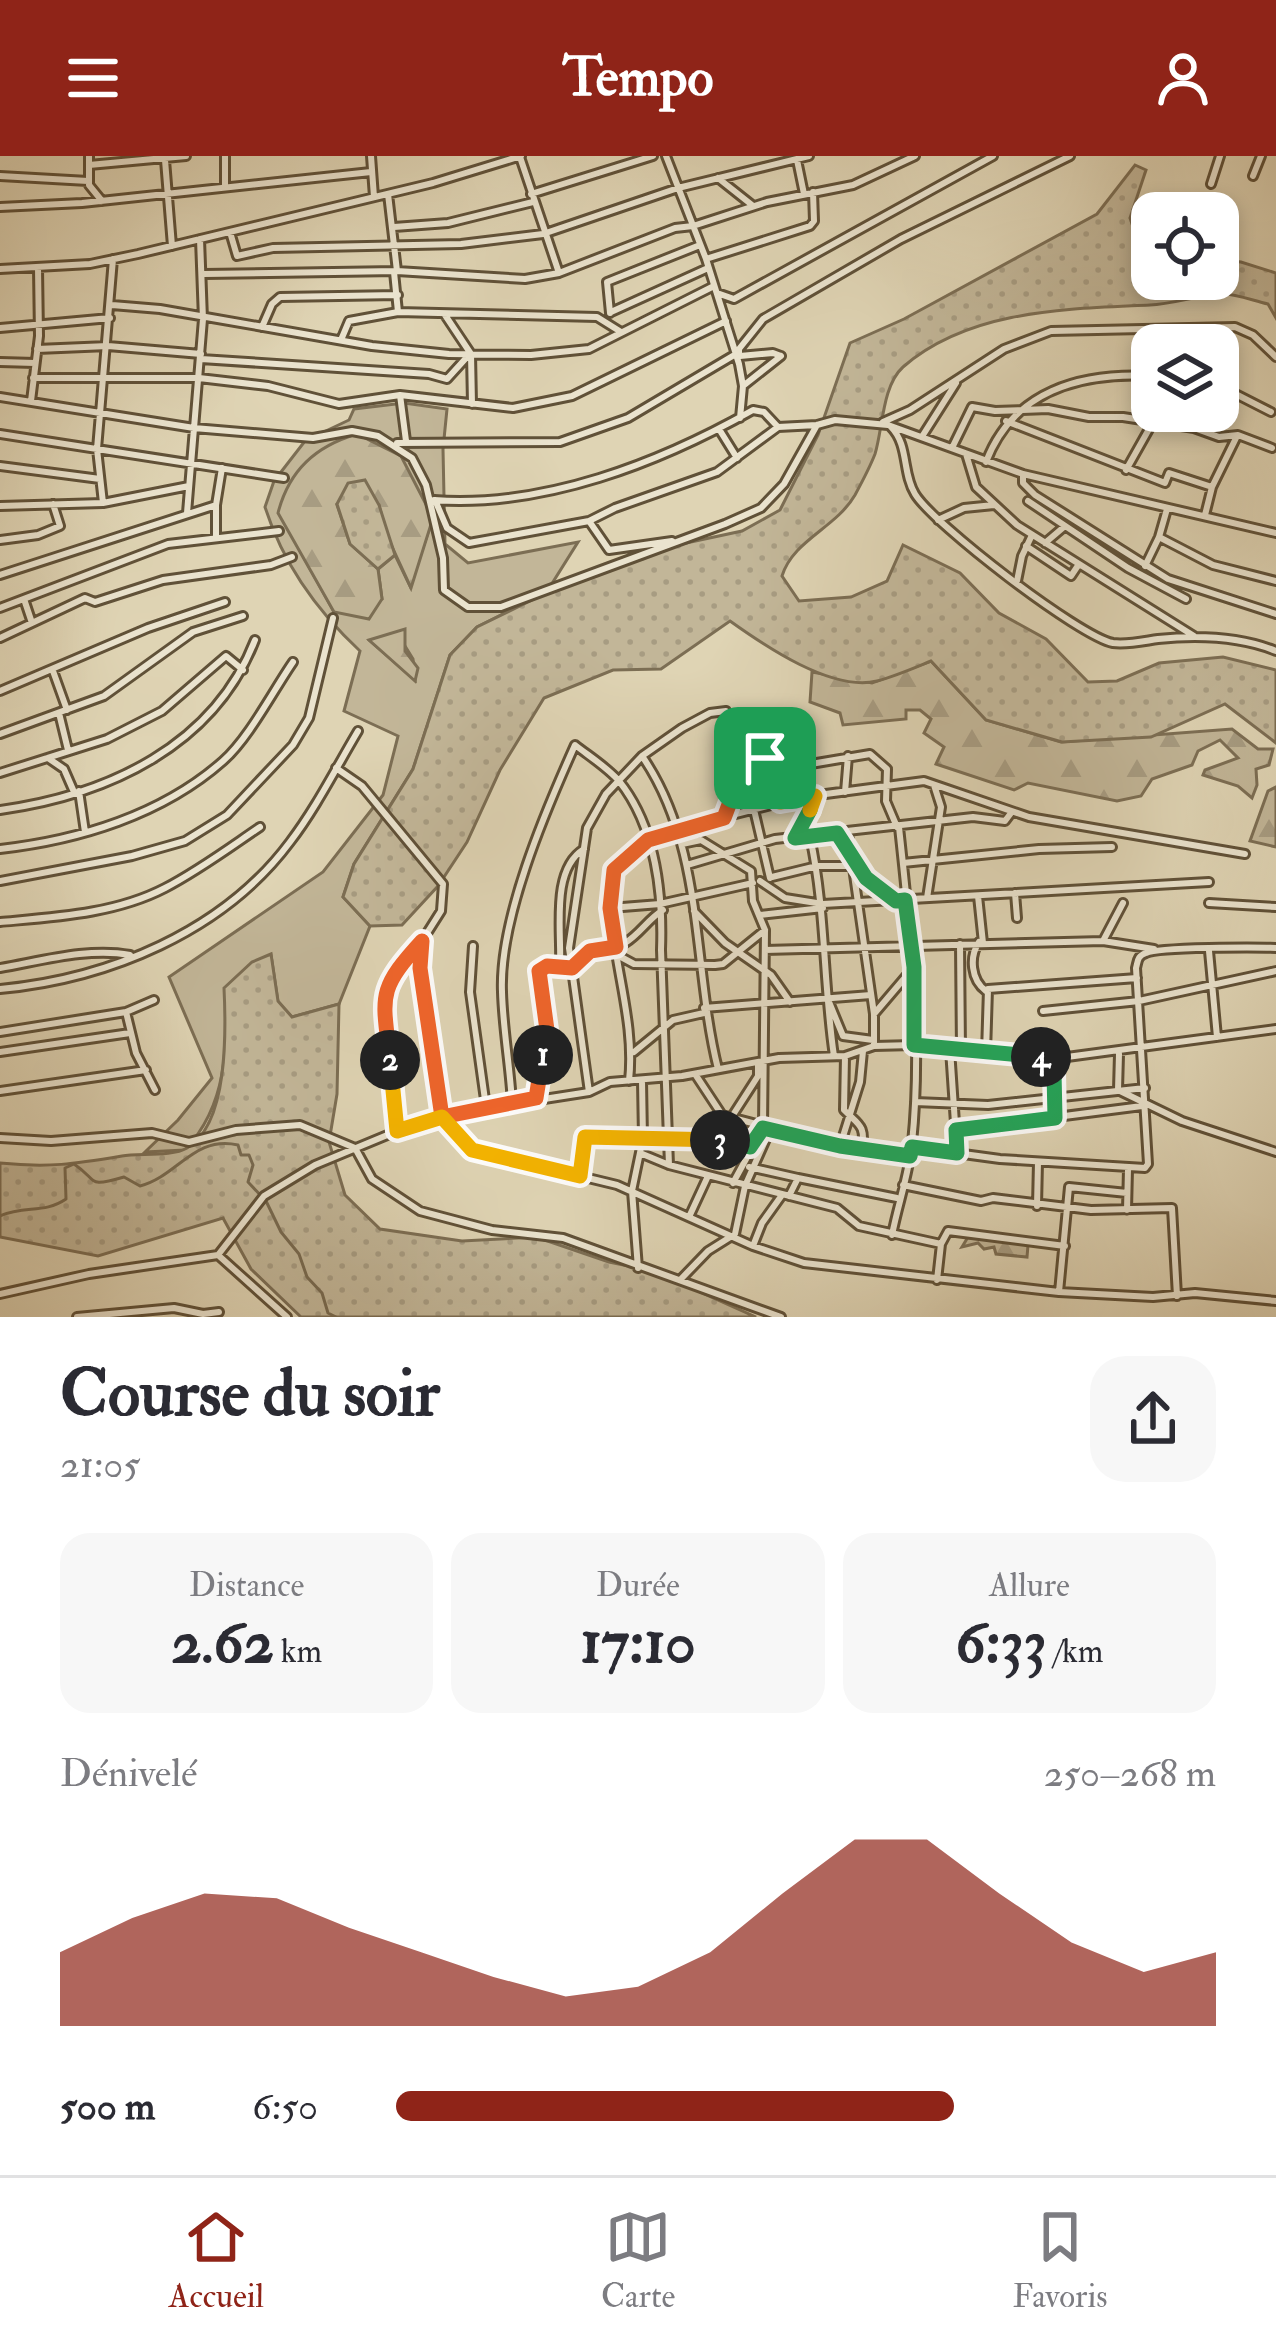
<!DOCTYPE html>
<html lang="fr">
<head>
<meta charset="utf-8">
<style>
	:root { --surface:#fff; --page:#f7f7f7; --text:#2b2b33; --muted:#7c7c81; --line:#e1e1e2; --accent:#8f2418 }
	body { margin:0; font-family:"IM FELL Double Pica",serif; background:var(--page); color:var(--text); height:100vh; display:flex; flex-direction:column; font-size:45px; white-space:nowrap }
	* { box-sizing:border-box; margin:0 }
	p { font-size:39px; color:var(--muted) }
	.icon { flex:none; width:66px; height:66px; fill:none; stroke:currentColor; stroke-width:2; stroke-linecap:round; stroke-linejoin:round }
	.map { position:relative; height:1161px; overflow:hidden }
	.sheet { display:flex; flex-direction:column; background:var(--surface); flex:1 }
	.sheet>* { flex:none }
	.controls { position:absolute; left:1131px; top:36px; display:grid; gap:24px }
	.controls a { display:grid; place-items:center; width:108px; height:108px; border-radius:24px; background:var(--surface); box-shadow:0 6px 18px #0003; font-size:60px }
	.pin { position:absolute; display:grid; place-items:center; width:102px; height:102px; color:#fff; margin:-51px; border-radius:24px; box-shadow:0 6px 18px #0006 }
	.km { position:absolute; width:60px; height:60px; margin:-30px; border-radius:50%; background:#222; color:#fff; font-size:33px; line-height:60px; text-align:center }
	.round { display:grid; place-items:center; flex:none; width:126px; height:126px; border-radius:36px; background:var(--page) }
	.headline { display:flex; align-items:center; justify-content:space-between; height:204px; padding:0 60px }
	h1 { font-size:66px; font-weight:700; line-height:90px }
	.metrics { display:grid; grid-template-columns:repeat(3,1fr); gap:18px; height:204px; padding:12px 60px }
	.metrics div { display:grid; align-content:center; border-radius:30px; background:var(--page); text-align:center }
	.metrics b { font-size:60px; font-weight:700 }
	.metrics small { font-size:33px; font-weight:400 }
	.metrics p { font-size:33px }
	.chart { height:336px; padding:24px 60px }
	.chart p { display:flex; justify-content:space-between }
	.chart svg { width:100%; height:216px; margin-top:12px; fill:var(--accent); opacity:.7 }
	ul { padding:0 60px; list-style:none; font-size:39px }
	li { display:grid; grid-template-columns:192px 144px 1fr; align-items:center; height:90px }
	li i { height:30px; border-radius:15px; background:var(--accent) }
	header { display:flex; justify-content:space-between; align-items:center; height:156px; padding:0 60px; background:var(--accent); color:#fff; font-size:54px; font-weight:700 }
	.dock { display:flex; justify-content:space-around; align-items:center; height:168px; border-top:3px solid var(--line); background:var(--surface); font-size:33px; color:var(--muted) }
	.dock a { display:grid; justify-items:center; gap:6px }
	.dock .current { color:var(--accent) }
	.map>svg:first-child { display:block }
	.green { fill:#c2b698; stroke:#7c6e54; stroke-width:3; fill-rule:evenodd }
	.forest { fill:url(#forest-firs); stroke:#7c6e54; stroke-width:3 }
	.garden { fill:url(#garden-dots); stroke:#7c6e54; stroke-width:3 }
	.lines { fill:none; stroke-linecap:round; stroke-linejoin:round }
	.stream { stroke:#786a50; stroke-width:3 }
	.minor-casing { stroke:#605138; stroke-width:12 }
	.minor { stroke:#eae3ce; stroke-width:6 }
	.split-1-casing { stroke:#fff; stroke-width:24 }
	.split-2-casing { stroke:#fff; stroke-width:24 }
	.split-3-casing { stroke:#fff; stroke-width:24 }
	.split-4-casing { stroke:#fff; stroke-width:24 }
	.split-5-casing { stroke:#fff; stroke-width:24 }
	.split-6-casing { stroke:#fff; stroke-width:24 }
	.split-1 { stroke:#f0652b; stroke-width:15 }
	.split-2 { stroke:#f0652b; stroke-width:15 }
	.split-3 { stroke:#f5b400; stroke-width:15 }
	.split-4 { stroke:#22a559; stroke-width:15 }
	.split-5 { stroke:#22a559; stroke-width:15 }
	.split-6 { stroke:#f5b400; stroke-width:15 }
</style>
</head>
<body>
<header><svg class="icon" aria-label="menu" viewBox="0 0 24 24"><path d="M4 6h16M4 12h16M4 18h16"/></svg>Tempo<svg class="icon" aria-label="person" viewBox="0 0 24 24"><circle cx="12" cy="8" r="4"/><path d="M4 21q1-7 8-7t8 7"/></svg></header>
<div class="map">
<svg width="1276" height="1161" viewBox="0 0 1276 1161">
	<defs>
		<pattern id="forest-firs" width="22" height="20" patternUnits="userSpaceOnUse" patternTransform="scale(3)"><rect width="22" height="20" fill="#c2b698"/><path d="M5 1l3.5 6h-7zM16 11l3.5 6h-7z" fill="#a79c82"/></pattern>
		<pattern id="garden-dots" width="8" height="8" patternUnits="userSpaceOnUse" patternTransform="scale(3)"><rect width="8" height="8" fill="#c2b698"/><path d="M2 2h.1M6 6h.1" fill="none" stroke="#a79c82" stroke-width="1.8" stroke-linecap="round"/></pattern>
	</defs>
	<rect width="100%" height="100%" fill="#dfd4b4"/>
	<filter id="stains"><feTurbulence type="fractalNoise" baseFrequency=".00167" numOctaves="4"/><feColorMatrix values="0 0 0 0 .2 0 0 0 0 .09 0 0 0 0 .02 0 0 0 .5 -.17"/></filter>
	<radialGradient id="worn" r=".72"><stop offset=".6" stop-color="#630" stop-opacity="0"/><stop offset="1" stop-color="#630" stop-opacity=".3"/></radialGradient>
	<path class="green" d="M404,247L447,253L443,293L445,388L468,407L578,386L546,437L477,471L450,499L413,613L354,708L343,741L370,770L339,848L292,861L278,846L271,799L225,832C227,892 228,948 185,994L145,996L178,964L212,922L169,821L323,716L383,639L398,580L344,555L360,495C316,454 283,408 265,351L274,325L305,285L349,264L354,253ZM433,362L410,430L395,399L378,413L382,443L334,456L298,391ZM397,477L413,503L415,524L370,485Z"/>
	<path class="forest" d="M357,278L401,300L433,362L411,432L387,380L379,349H337L350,388L378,413L382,443L369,463L334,456L278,357C289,314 316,290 357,278Z
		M405,473V495L418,512L415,525L369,484Z
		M931,505L986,564L1061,586L1232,573L1258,593H1273L1269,609L1256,613L1257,629L1252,642L1238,630L1203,619L1205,614L1238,602L1220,584L1198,595L1192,609L1152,623L1141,640L1117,645L1028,627L1014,634L936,608L944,591L924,577L931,563L920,554H906V563L843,569L840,557L810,546L812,516L872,527Z
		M1276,631V691L1250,685L1268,635Z
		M968,1081L1028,1089L1027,1101L996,1098L994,1091L984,1093L978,1087L962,1091Z"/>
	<path class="garden" d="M1135,9L1146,14L1130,62L1136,80L1152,87V123H1218V104L1241,106L1276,117V162L1268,148C1254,145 1237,138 1223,138C1198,139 1174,148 1150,149C1068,153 970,153 903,211C882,230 883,272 875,298C870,311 862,326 855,339C836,372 793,384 782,420L799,445L851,441L887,425L903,389L960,417L999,457L1046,483L1088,526L1117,525L1159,507L1223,501L1276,514V587L1225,548L1151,581L1062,586L986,564L931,505C914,512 896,520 877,525C832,536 765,490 730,465L661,513L613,514L544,542L500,614L467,686L438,730L402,769L370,770L343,741L354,708L413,613L450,499L477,471L546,437L672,390L742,375L780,354L818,279L850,187L904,163L1097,58Z
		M365,324L379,349L395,399L378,413L350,388L337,348L348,327Z
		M271,798L278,845L292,861L339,848L337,938L329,986L345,1039L380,1073L462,1085L536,1081L609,1106L653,1115L756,1161H301L251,1113L223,1062L98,1100L0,1081V1007C49,1012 74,1008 122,1000C139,997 172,1001 187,992C229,968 226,873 224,832L252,806Z"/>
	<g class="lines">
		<path class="stream" d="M0,1060C25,1049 44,1058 66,1043L65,1012L74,1008C99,1025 86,1032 124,1021L140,1030C178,1020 194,979 238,989L241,999H249L253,1009L248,1026L266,1045L281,1076L299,1098L307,1121L322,1137L328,1157L336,1161"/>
		<defs>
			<path id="minor" d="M89,0V29L102,45
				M225,0V30
				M371,0L374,41
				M666,0L706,103L739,208L743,230L740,262
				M520,1L559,117
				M165,4L172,90
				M797,4L804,38
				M89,9L186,0
				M0,20L88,25
				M1253,20L1261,0
				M718,22L752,49
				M1211,28L1220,0
				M388,38L397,115
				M531,38L653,0
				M0,51L82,47L371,16
				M394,71L448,67L533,46
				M230,76L237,100L273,92L461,88L543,78L678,32L809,0
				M706,103L810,70L814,65L813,36
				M0,113L90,108L138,98L433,27L521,0
				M394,116L398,156
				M204,118L397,115L525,123L559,117L675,72L693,70L767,46L853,29L915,0
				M717,137L734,143L993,0
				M112,149L160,153L372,190L449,198L531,199L589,193L714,130
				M611,156L708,112
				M610,157L607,126L700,89
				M445,159L471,198L472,248
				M262,171L272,148L280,141L398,139
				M0,172L110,162
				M341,184L349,165L398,156L597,161L621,176
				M37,193L108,190L201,198
				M739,200V193L763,163L901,83L1070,0
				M740,200L773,197L781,200
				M201,203L429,218L447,223L467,201
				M0,206L35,207
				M33,222H199L268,230L339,248L400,239L513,252L572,240L726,165
				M1218,229L1271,256
				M743,230L781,200
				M400,239L406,285
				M0,241L194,272L313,282L352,275L378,280L412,302L426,329L443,402L444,434L468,451H501L725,368L761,352L784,328L817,269
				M31,245L39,180L38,112
				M1006,265L1165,327L1169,317L1212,331
				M883,266L910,254L1004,193L1051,175L1235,171L1253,179L1276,201
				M891,271C909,289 902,317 915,338C933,368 1080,481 1113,487C1127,489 1144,485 1158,483C1198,479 1239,480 1276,495
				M719,273L737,302
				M0,278L284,322
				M923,279L956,227
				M397,287L560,286L628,262L736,198
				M952,292L972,251L995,255L1048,253L1089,261H1123L1194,272L1219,281L1238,279L1272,292
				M966,298L976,331L1017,369L1194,480
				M986,306C1013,235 1080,216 1152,220
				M0,310L100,323
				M1126,314L1153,266
				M1023,320V327L1035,339L1168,423L1276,458
				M434,344C544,352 659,307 753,254L764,256L778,271
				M435,344L447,372L469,387L589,365L615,352L717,316L778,271L817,269L835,264L888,269L1023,318L1276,377
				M1028,345L1128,412L1186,443
				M103,347L97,293L113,103
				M0,350L103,347L189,330
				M187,357L203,163L200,83
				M1205,359L1212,331L1237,280
				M938,364L964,352L994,349
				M589,365L609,394L672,385
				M216,380V349L222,312
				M1159,381L1213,409L1276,425
				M0,384L38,379L60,370L53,348
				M1045,387L1065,370
				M1026,390L1071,420L1079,408
				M1145,410L1159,381L1167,353
				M0,419L216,349
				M1017,425L1022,400L1032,379
				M24,443L32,467
				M0,452L168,388L279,375
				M0,482L85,442L95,446L163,424L271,409L292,401
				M53,515L67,554
				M0,535L148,472L225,446
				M59,557L68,594
				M0,578L104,540L193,476L243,460
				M642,600C705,691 692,809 718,913
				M48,602L64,613L74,636
				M336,612L362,630L443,728L441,755L422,785L420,812L443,961L472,994L617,1029L753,1090L804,1107L1059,1136L1153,1141L1195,1137L1276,1145
				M0,617L107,583L162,555L226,500L243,514
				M775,626L787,612L870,598L887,613L886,645L897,671
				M736,630L770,598L780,647
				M79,635L85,676
				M845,636L848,600
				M0,654C108,639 214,590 255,484
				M724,662L741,613
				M848,677L874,858V890
				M810,681C826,753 823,827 834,900
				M795,682L815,640
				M682,688L701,684L751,715L753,745L765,774L763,972L733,1027
				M0,693C79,684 162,659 223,605C249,582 273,535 293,506
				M854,707L875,730L896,744
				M903,707L1039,693L1112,691
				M687,709L775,683L973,661L1005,665L1011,657
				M772,721L817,710H856
				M0,725L132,700L185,685L227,659L293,589L309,562L333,462
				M760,725L785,742L823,748L1209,726
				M1015,737L1017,762
				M978,740L983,787
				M927,742L941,651L934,629
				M1209,747L1276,751
				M610,752L660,748L753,727
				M694,755L725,787L771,819L790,846
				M760,759L823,752
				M0,766C55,761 115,758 165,732C198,715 229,692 260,671
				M1103,785L1123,747
				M979,786C969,801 971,824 986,835
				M960,788L961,895
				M473,790L470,836L486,951
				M765,794L1103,785L1154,793
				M1209,795L1217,881
				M621,801L634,808L715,809L723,808L765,774
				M0,812C41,805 89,791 130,799
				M560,812C562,776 550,714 584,693
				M0,833C108,823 223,776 290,686C316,652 336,612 358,575
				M829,846L843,880L873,884
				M704,852L871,839
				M1043,855L1139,845L1276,815
				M126,856L136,897L155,934
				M874,858L914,811
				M0,876L126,856L154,844
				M950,893L957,997
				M0,896L130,877
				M634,896L673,864L704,857
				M986,897L988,833L1137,822
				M1119,898L1118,934L1182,965L1276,996
				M845,900L844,954C859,969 866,969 862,994
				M1044,901L1055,916V960
				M695,918L722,959L840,990L910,1000
				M629,925C637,853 602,785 613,714L648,684L708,665L803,641L924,625L1029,661L1245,698
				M0,935L146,914
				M589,936L569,792L587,672L606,638L642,600L682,572L710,557L726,555L737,581L770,722
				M537,940L547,874L540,815L547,810L572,811C595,790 602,800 625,787C640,778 648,763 663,754
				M915,946L988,949L1145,932
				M512,947C510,910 503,873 502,836C499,763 545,656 575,589C589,600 608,612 619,625C656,671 663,739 661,794L669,1009
				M731,962L758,920V909
				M955,974L1142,950
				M397,975L385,835L396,814L420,787
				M0,982L51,985L152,977L189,986L236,974L300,969L355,992L372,1023L420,1055L492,1074L563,1082L781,1161
				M840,990L860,926L863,895
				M912,991L1000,1003L1145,1012L1148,1008L1136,812C1138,805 1137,800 1146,797C1158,791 1258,791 1276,792
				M640,997L669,1009L837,1052L859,1070L941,1088
				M749,1011L798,1022
				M580,1020L585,981L723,984L759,994
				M903,1029L981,1045L993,1042L1091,1054L1172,1052L1177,1140
				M789,1040L798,1022L897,1042
				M1037,1050L1038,1006
				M1127,1054L1128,1013
				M689,1061L708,1020
				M892,1079C898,1048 909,1018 912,987C923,883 910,774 899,671
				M753,1090L762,1067L782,1039
				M218,1099L287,1161
				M638,1112L632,1035L643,982L642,925
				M681,1123L708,1095L735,1078L745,1030L770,974
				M937,1124L941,1088L948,1075L1065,1090
				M1059,1136L1069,1031L1127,1037
				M0,1138L89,1118L218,1099L264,1040L315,1009L397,975L461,956L589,936L610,926L682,920L779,902L845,900L874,890L914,889L1067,901L1276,873
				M77,1161L174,1152L203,1158L219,1156"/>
		</defs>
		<use href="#minor" class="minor-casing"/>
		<use href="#minor" class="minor"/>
	</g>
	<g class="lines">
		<defs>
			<path id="split-1" d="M543,899L547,874L539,815L547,810L572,812L590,795L616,791L610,752L614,714L648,684L724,662L736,630L765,602"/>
			<path id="split-2" d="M390,904C383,840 376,835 422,785L420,812L442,961L536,942L543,899"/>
			<path id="split-3" d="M390,904L397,975L442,961L472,994L580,1020L585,981L720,984"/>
			<path id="split-4" d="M720,984L750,991L763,972L840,990L910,1000L912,991L957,997L956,974L1055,962L1054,916L1041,901"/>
			<path id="split-5" d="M810,654L795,682L837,677L866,722L896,745L905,744L914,811V889L1041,901"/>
			<path id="split-6" d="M765,602L771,598L780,646L815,640L810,654"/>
		</defs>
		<use href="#split-1" class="split-1-casing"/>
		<use href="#split-2" class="split-2-casing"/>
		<use href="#split-3" class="split-3-casing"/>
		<use href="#split-4" class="split-4-casing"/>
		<use href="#split-5" class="split-5-casing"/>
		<use href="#split-6" class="split-6-casing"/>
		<use href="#split-1" class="split-1"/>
		<use href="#split-2" class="split-2"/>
		<use href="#split-3" class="split-3"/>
		<use href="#split-4" class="split-4"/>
		<use href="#split-5" class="split-5"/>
		<use href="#split-6" class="split-6"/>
	</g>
	<rect width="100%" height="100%" filter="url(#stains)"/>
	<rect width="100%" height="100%" fill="url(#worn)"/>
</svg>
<div class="controls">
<a><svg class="icon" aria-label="locate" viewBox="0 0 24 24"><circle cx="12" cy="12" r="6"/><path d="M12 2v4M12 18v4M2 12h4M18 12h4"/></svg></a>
<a><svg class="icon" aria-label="layers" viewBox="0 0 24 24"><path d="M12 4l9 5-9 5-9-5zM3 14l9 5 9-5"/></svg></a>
</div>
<div class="pin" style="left:765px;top:602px;background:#1e9e55"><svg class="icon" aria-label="arrive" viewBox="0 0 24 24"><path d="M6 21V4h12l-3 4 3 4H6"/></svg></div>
<b class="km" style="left:543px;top:899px">1</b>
<b class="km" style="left:390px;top:904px">2</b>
<b class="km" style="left:720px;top:984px">3</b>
<b class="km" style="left:1041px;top:901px">4</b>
</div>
<section class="sheet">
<div class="headline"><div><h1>Course du soir</h1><p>21:05</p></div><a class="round"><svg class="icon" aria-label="share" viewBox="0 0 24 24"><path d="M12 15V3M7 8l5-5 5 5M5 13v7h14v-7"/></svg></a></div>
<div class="metrics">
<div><p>Distance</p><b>2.62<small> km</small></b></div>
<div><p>Durée</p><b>17:10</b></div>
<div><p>Allure</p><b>6:33<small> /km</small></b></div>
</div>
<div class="chart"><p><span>Dénivelé</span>250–268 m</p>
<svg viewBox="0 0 160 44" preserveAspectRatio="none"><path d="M0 44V29L10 22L20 17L30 18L40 24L50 29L60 34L70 38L80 36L90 29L100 17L110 6L120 6L130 17L140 27L150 33L160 29V44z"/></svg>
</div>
<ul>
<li><b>500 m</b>6:50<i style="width:68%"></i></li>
</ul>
</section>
<nav class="dock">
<a class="current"><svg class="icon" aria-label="home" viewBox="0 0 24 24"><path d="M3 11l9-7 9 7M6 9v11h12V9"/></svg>Accueil</a>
<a><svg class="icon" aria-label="map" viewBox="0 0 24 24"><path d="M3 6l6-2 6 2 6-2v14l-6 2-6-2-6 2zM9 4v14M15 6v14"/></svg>Carte</a>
<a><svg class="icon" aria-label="saved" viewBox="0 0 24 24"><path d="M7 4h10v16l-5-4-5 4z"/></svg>Favoris</a>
</nav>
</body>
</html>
